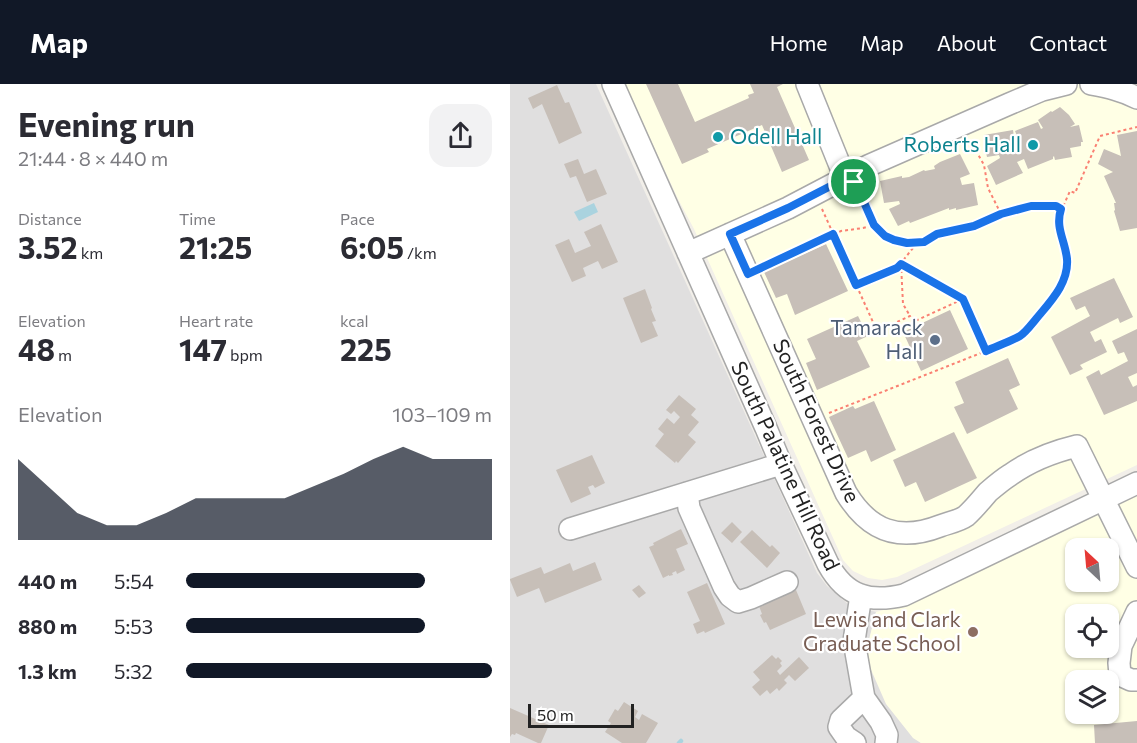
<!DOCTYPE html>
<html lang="en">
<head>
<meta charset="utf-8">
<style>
	:root { --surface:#fff; --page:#f2f2f3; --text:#2b2b33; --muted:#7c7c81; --accent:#111827 }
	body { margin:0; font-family:Commissioner,sans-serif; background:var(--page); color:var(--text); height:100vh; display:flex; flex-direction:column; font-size:22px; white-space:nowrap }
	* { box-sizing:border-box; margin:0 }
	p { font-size:20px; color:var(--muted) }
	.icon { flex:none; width:33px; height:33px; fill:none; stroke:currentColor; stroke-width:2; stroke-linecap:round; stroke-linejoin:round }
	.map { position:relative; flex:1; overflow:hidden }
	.sheet { display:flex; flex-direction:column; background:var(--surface); width:510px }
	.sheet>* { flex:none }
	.needle { width:39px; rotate:334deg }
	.buttons { position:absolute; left:555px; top:454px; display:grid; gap:12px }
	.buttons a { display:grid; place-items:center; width:54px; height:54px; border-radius:12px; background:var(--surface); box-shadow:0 2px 4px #0004; font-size:30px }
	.scale { position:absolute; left:18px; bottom:15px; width:106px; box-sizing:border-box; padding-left:6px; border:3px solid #222; border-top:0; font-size:16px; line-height:21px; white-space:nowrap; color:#222; -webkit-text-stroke:4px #fff; paint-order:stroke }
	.pin { position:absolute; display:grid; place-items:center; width:51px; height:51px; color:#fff; margin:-26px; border:3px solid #fff; border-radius:50%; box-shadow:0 2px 6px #0007 }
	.round { display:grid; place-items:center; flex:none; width:63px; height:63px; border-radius:18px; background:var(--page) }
	.head { display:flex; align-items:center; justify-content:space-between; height:102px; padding:0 18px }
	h1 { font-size:33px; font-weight:700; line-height:45px }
	.stats { display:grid; grid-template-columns:repeat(3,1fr); gap:9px; height:102px; padding:6px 18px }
	.stats div { display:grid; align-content:center }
	.stats b { font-size:30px; font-weight:700 }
	.stats small { font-size:16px; font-weight:400 }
	.stats p { font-size:16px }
	.chart { height:168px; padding:12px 18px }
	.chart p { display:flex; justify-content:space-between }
	.chart svg { width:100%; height:108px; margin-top:6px; fill:var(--accent); opacity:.7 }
	ul { padding:0 18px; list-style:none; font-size:20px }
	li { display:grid; grid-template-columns:96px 72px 1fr; align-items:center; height:45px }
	li i { height:15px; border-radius:8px; background:var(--accent) }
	header { display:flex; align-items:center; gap:36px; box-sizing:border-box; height:84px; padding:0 30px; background:var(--accent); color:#fff }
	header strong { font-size:28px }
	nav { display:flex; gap:33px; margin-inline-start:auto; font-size:21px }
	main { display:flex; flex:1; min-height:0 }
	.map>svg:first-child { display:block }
	.residential { fill:#e0dfdf }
	.education { fill:#ffffe5; fill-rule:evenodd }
	.water { fill:#aad3df }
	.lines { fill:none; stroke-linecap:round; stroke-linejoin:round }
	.stream { stroke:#aad3df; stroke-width:4.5 }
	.building { fill:#c7bfb8 }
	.minor-casing { stroke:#a9a9a9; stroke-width:24 }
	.path { stroke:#fa8072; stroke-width:2; stroke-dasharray:3 3; stroke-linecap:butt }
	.minor { stroke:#fff; stroke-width:21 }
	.route-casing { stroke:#fff; stroke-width:12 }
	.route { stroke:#1a73e8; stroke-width:8 }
	.culture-dot { fill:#0f9aa8; stroke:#fff; stroke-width:2 }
	.service-dot { fill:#5c6f8a; stroke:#fff; stroke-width:2 }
	.education-dot { fill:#8d6e63; stroke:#fff; stroke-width:2 }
	.labels { text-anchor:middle; stroke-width:4.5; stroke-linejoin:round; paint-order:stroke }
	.culture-label { font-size:21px; fill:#0d838f; stroke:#fff; text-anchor:start }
	.service-label { font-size:21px; fill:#4e5e75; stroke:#fff; text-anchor:end }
	.street-label { font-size:21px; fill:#222; stroke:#fff }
	.education-label { font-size:21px; fill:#785e54; stroke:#fff; text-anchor:end }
</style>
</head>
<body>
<header>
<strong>Map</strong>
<nav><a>Home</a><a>Map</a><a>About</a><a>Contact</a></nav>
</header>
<main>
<section class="sheet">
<div class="head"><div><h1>Evening run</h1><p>21:44 · 8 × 440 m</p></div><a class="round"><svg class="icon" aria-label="share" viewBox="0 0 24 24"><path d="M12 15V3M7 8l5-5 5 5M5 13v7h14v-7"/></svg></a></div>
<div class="stats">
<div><p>Distance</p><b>3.52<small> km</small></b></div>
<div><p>Time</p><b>21:25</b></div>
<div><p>Pace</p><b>6:05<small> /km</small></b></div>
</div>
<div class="stats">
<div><p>Elevation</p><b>48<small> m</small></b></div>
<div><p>Heart rate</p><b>147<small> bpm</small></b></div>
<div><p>kcal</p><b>225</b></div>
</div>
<div class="chart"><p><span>Elevation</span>103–109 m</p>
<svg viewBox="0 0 160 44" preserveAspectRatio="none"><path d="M0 44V11L10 22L20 33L30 38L40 38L50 33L60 27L70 27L80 27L90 27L100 22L110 17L120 11L130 6L140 11L150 11L160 11V44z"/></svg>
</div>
<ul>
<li><b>440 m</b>5:54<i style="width:78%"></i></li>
<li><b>880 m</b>5:53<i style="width:78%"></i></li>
<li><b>1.3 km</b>5:32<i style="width:100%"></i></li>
</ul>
</section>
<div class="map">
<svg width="627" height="659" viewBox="0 0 627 659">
	<rect width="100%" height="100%" fill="#f2efe9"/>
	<path class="residential" d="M0,0H86L307,489L317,502L340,522L366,528L355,572L403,653L411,659H0Z"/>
	<path class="education" d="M115,0H627V381L387,493L372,496L358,494L343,487L333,476L184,145L168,115Z
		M627,409V659H411L403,654L376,620L355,572L366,528L403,518ZM566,465H598V498H566ZM566,531H598V564H566ZM566,597H598V630H566Z"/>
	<path class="water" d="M84,119L88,128L69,137L64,128Z"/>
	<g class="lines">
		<path class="stream" d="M169,659L171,657"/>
	</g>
	<path class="building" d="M136,0H168L185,38L239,14L238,11L244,9L240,0H273L267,3L299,76L272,88L252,41L197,65L199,68L172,80Z
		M47,1L55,19L59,18L72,49L49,60L32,20L23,25L18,14Z
		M550,23L559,31L565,40L560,43L569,41L573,58H571V62L560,64L562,73L545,76L544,72L543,73V75L518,85L514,75L507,78L513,89L486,101L477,82L490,74L489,71L477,73L474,59H476L474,51L503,46L504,53L507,52L505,47L528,38L531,45L533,44L528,36L541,27L542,28Z
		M627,47V144L610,147L604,127L605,126L604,119H606L594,92L603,88L588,80L594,65L611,72L607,51Z
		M450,70L460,90L450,94L452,101L464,99L468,121L446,126V124L439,126V124L400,139L399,137L388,142L379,125L390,120L389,117L374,119L370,97L392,92V94L399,93L414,86L415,87L425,85L424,82L430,78Z
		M68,75L74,90L86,85L97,110L77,118L66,92L60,94L54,80Z
		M91,140L108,178L92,185L88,177L73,184L76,192L62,198L45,161L59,155L65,169L81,162L74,148Z
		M316,160L338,207L285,231L277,210L266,214L254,188Z
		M604,194L623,233L610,239L608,234L580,248L585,258L591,255L597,268L570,281L573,285L560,291L541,253L580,232L575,222L566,226L560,214Z
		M135,205L142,224L141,225L146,237L142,238L148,252L131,259L113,214Z
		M440,226L458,265L411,287L393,248Z
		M348,232L358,252L347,257L360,283L307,306L296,279L306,275L297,255Z
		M627,245V289L618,293L623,303L627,301V317L594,331L576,293L589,286L591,291L618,277L614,268L608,270L602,257Z
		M498,274L510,301L499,306L508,325L457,350L444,323L454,319L445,298Z
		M169,311L186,325L181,331L189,338L178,351L186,358L168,379L166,377L165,379L145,362L154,350L148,345L157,334L164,340L170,333L164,327L161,330L156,326Z
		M364,317L386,366L361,378L356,366L338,374L319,333L343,322L345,325Z
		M444,348L467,394L415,418L406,398L395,403L383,376Z
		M82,371L95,399L85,404L83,401L78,403L81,410L61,419L46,386Z
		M222,438L232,448L222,459L211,449Z
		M171,445L178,460L166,465L175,486L167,490L166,487L162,489L163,491L159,492V491L153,494L139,463L144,461L143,459Z
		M242,446L260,463L262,461L270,469L257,484L230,458Z
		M85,478L92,496L35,519L29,504L7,513L0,496V495L31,483L34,490L60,479L63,487Z
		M197,499L215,540L195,549L194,547L187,550L183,540L190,537L177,508Z
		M129,501L136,509L129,514L122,506Z
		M286,506L296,530L260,546L256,538L254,539L250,531L252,530L249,522L258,518L256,515L270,510L271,513Z
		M262,571L266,575L268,573L272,577L270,579L272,582L267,587L270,591L289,573L299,584L285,597L279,591L274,596L277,599L269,607L267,604L260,610L257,606L250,612L242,603L250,596L243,588Z
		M114,618L128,627L125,633L129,636L132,630L148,639L136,659H112L95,648L101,639L98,637L105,625L108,627Z
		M0,624L39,641L31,659H28L6,649L5,651L2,650L0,653Z
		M627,637V659H585L584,641Z"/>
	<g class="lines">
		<defs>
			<path id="minor" d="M103,0L256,344L271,380L318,480C336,513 360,519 394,511L627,399
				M297,0L335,94
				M581,0C597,3 612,6 627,14
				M220,150L336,409C359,447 389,458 430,442C438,439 449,437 456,432C464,425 471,416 478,408C485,402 492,396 500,391C521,376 542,368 567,362L627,483
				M178,169L278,124L360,81L499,20L532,6L556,0
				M177,409L179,424L214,503L220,512L228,518L241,514L277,498
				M60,445L271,380
				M351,511L344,557L354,614L371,638L377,651L376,659
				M627,528L611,562L609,579L610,591L621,596H627
				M345,659L336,653L329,643L331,636L354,614"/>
		</defs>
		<use href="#minor" class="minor-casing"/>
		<path class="path" d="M460,56L474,81L478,104L491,130
			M348,107C362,137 372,164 411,158
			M312,125L367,247L400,232L403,238L453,215
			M391,180L453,215L476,267
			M391,180L393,220L400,232
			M253,183L331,147L353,144L365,141
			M347,201L387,184L403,164L427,150L464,142L491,130L521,122L538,121L546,122L551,125
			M319,329L476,267L512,251L545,212L554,192L557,180L556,170L548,141V134L560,107L565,109L590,52L627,43"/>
		<use href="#minor" class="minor"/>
	</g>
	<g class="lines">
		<defs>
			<path id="route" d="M342,91L364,141L375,152L384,156L397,159L414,158L427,150L464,142L491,130L521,122H546L551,125C545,144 555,156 557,175C559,199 540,218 526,235C521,241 516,248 510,252C499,258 487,262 476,267L453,215L391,180L387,184L346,201L323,150L238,190L220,150L278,124Z"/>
		</defs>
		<use href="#route" class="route-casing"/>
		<use href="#route" class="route"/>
	</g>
	<g class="culture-dot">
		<circle cx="208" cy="53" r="6"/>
		<circle cx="523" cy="61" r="6"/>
	</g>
	<circle class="service-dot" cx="425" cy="256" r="6"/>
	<circle class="education-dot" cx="463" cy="548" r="6"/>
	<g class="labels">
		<g class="culture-label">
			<text x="220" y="60">Odell Hall</text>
			<text x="511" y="68" text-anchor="end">Roberts Hall</text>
		</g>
		<g class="service-label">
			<text x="413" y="251">Tamarack<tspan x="413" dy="24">Hall</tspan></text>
		</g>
		<g class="street-label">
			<text transform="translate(306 337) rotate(65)" y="7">South Forest Drive</text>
			<text transform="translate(275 382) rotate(65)" y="7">South Palatine Hill Road</text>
		</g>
		<g class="education-label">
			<text x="451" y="543">Lewis and Clark<tspan x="451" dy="24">Graduate School</tspan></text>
		</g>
	</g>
</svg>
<div class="buttons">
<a><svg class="needle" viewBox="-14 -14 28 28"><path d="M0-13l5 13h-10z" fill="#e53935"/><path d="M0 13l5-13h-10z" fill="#7c7c81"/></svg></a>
<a><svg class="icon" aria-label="locate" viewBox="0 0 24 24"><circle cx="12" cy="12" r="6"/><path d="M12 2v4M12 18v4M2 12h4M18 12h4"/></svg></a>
<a><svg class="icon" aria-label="layers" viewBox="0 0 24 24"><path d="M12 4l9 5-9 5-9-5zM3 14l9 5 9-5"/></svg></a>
</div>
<div class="scale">50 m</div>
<div class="pin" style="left:344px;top:98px;background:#1e9e55"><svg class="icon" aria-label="arrive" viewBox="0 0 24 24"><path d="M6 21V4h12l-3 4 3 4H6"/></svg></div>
</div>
</main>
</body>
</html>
